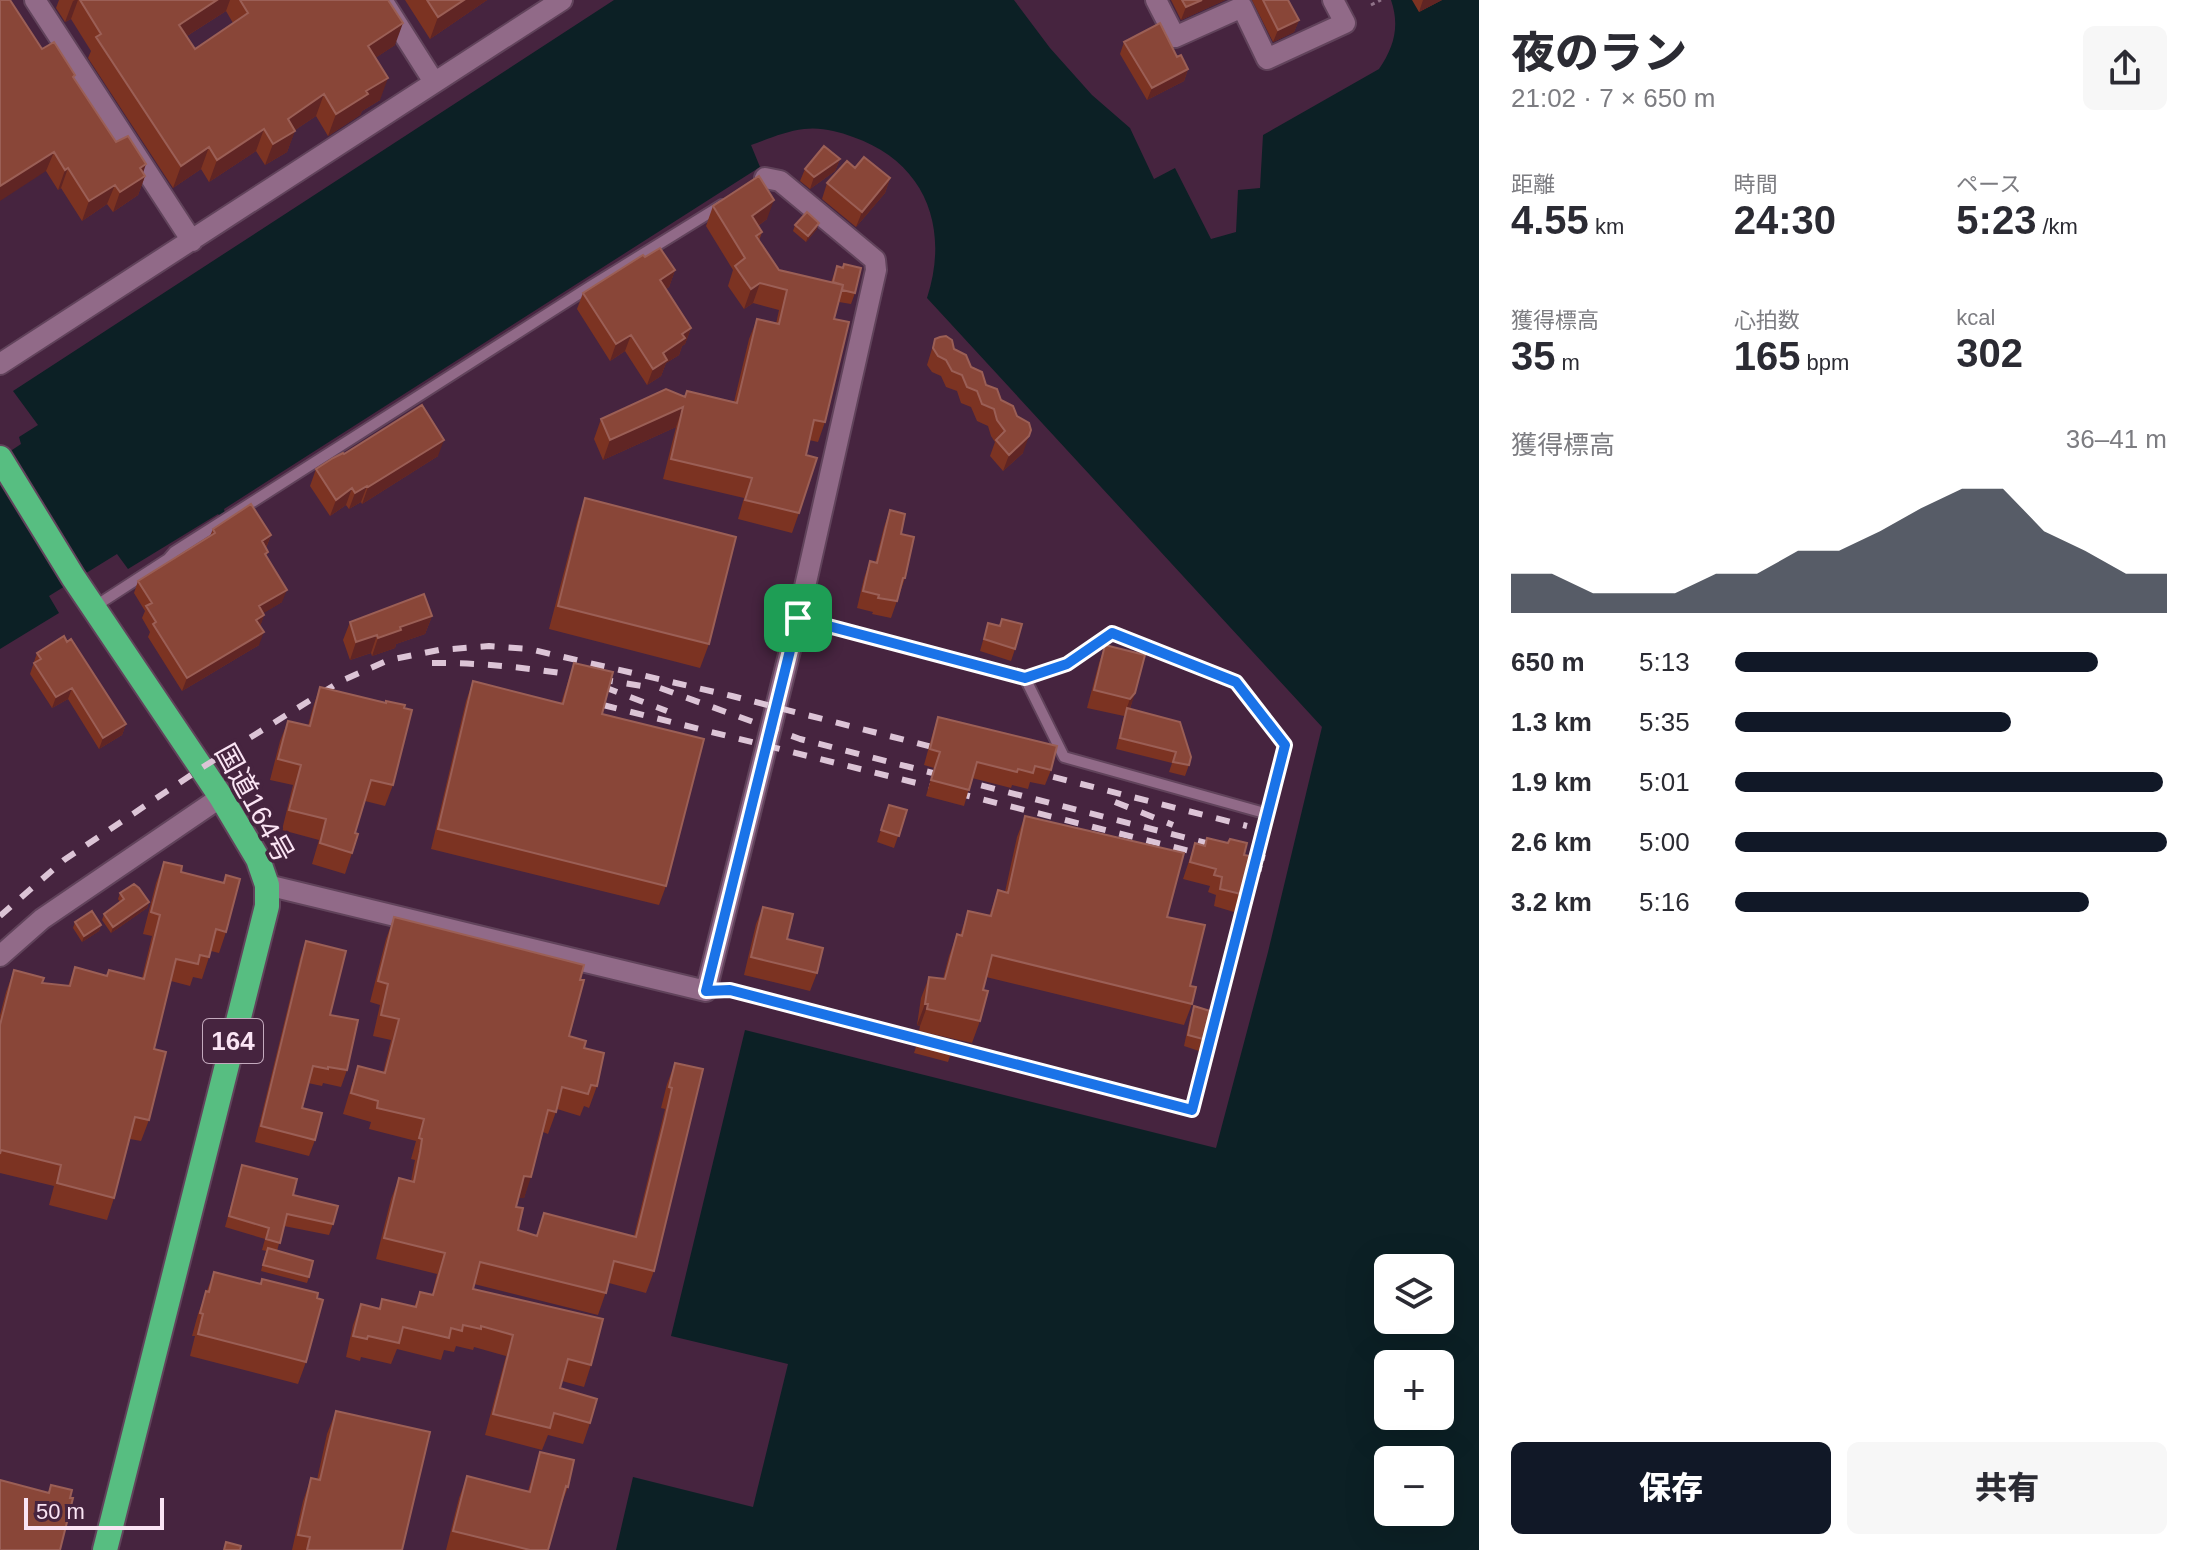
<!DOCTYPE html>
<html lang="ja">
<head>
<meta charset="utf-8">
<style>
	:root { --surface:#fff; --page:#f7f7f7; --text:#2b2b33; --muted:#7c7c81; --accent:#111827 }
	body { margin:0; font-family:Helvetica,"Noto Sans JP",sans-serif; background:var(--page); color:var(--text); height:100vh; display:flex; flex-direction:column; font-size:30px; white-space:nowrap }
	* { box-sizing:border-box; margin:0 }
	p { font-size:26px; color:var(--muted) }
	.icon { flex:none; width:44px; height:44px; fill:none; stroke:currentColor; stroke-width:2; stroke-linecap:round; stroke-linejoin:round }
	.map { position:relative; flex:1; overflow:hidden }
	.details { display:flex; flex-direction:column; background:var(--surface); width:720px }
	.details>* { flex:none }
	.fabs { position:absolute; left:1374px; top:1254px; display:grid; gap:16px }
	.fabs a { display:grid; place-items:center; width:80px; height:80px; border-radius:12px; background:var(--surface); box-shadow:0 8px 32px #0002; font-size:40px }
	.scale { position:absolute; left:24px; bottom:20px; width:140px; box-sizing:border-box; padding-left:8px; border:4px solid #fae4f4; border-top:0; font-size:22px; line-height:28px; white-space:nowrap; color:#fae4f4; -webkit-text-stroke:6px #46243f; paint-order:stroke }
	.pin { position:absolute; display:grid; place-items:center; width:68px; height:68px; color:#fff; margin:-34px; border-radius:16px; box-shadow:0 4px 12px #0006 }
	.round { display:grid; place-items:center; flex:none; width:84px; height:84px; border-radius:12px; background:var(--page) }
	.head { display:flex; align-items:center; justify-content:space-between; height:136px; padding:0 32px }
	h1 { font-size:44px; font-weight:800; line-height:60px }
	.figures { display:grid; grid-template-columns:repeat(3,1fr); gap:12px; height:136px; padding:8px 32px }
	.figures div { display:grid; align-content:center }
	.figures b { font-size:40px; font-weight:800 }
	.figures small { font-size:22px; font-weight:400 }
	.figures p { font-size:22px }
	.chart { height:224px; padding:16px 32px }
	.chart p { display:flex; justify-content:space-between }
	.chart svg { width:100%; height:144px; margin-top:8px; fill:var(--accent); opacity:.7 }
	.primary-button { display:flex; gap:16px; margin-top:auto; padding:16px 32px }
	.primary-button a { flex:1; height:92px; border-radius:12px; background:var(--accent); color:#fff; font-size:32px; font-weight:800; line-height:92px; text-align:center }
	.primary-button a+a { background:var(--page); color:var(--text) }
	ul { padding:0 32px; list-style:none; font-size:26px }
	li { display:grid; grid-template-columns:128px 96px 1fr; align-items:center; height:60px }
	li i { height:20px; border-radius:10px; background:var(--accent) }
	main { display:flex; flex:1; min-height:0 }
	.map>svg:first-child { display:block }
	.water { fill:#0c2025; fill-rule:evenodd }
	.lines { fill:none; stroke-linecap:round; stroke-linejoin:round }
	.lane-casing { stroke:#61435b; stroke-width:14 }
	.street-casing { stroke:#61435b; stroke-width:24 }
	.highway-casing { stroke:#61435b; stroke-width:28 }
	.path { stroke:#8f7288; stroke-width:3; stroke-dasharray:4 4; stroke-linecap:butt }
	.lane { stroke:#916a88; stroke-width:10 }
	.street { stroke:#916a88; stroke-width:20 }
	.highway { stroke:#57be81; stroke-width:24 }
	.rail { stroke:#dcc4d6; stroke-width:6; stroke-dasharray:14 14; stroke-linecap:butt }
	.wall { fill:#7c3322; fill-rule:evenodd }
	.shaded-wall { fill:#602524 }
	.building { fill:#894638; stroke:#9b5f56; stroke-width:2 }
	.route-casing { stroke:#fff; stroke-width:16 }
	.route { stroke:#1a73e8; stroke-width:10 }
	.labels { text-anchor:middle; stroke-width:7; stroke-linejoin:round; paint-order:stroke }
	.shield { fill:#46243f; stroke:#c4aabe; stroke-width:2 }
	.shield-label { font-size:26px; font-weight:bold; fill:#fae4f4 }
	.street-label { font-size:28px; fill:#fae4f4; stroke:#46243f }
</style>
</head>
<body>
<main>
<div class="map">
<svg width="1479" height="1550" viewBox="0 0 1479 1550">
	<rect width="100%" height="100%" fill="#46243f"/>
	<path class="water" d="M614,0H1014L1050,48L1092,95L1130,128L1154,179L1175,168L1211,239L1236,232L1238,190L1260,188L1263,135L1379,69C1394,47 1400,26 1391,0H1479V1550H616L633,1477L753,1507L788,1364L671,1336L745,1030L1216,1148L1268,952L1322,727L927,298C950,227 925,162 853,137C837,131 821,127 804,129C786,131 768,139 751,145L760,167L224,509L225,513L220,516L218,514L128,569L117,554L49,596L59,613L0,649V458L21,444L19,437L38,425L13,391ZM1388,1268H1440V1320H1388ZM1388,1364H1440V1416H1388ZM1388,1460H1440V1512H1388Z"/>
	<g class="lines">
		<defs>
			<path id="lane" d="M94,607L168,559L174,552L591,286L722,205
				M1025,678L1064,757L1268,814
				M706,991L730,990L1192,1110L1285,745L1236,682L1112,633L1067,664L1025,678L798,618"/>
			<path id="street" d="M35,0L192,241
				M382,0L434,82
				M1156,0L1175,37L1242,7L1267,59L1345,23L1333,0
				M0,364L562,0
				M267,885L706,991L798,618L876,270L875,260L780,181L765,178
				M0,956L42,919L221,797"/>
			<path id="highway" d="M0,458L73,577L221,797L258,859L267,885V906L105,1550"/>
		</defs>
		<use href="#lane" class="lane-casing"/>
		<use href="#street" class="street-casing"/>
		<use href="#highway" class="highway-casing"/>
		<path class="path" d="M1371,5L1381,0"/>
		<use href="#lane" class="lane"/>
		<use href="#street" class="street"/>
		<use href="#highway" class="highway"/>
		<path class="rail" d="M432,663C507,662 580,676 654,688
			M604,687L667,711
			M660,688L800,739L1265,858
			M603,705L1262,869
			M1026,770L1247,826
			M1115,802L1173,825
			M0,916L64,860L79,850L203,767L341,681L389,660L439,650L489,646L529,649L732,696L952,752"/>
	</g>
	<path class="wall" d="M59,0H388L395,45L375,58L380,100L362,111L360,115L328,136L316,116L295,130L287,152L265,165L256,151L209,182L201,169L173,188L88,58L91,51L71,19L65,22L56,8ZM226,11L233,23L195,49L187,36Z
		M405,0H487L430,39Z
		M1171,0H1225L1181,20Z
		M1252,0H1288L1299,20L1294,32L1273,42Z
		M1412,0H1442L1419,12Z
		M1124,42L1177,57L1188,69L1184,81L1147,100L1120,54Z
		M42,49L74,79L116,142L145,176L138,195L113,212L107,204L82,221L61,188L58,190L46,171Z
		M840,159L835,171L810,189L800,181L805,169Z
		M855,168L890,178L885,193L856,227L822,199L827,183Z
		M713,206L767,219L758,226L762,232L759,241L779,270L831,282L837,266L855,293L851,304L839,302L834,319L825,422L818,442L809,440L806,455L799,513L792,533L738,519L744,498L663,479L676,427L603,460L594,439L601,419L685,397L687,391L734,402L749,339L757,319L776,324L779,310L753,303L744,309L728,286L733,270L706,226Z
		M795,225L817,229L806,242L793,231Z
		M645,257L675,270L669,287L666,289L691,328L685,344L682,346L679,355L666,363L661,376L647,385L625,351L610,361L577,309L583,293Z
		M935,339L954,349L986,385L1023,453L1003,471L990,456L995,442L991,436L988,426L977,421L971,407L961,403L957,391L946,387L941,376L932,372L927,365Z
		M344,454L438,456L362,504L361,502L349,509L346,505L330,516L310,486L316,469Z
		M585,498L709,644L700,668L549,629L577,522Z
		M890,510L901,534L905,578L891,618L872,614L873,612L857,608L864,578L870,561L875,563L884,527Z
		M213,529L271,535L266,548L268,552L266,557L282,602L263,613L264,615L260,626L259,645L182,691L148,637L150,632L142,618L145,611L134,593L138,581L210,536Z
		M432,616L425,634L396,644L395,648L372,656L371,653L350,660L343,640L350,622Z
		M988,623L999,626L1015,649L1011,661L980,651Z
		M1105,645L1145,655L1130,709L1189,765L1185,776L1169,772L1172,763L1116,749L1124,716L1087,708L1099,663Z
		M37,653L126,724L122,735L99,749L68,699L52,708L30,674Z
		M574,663L602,714L666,886L659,905L431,849L466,701L473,681L561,703Z
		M320,687L393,785L385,806L365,801L355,833L352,853L345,874L312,864L319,840L282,830L293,785L270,780L280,741L288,721L308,726L313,707Z
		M938,717L1051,770L1045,785L1030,782L1028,789L1012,785L1011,788L972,778L964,806L926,796L934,768L924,765L933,732Z
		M889,805L907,810L894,848L877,842Z
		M1025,816L1167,917L1190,986L1192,1004L1184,1025L986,977L983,990L980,1021L972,1043L919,1031L920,1026L917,1025L921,998L929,977L943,979L949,956L957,934L960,935L968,911L989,916L998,890L1005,892L1017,837Z
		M1195,843L1244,855L1241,894L1234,912L1214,906L1216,895L1208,892L1210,886L1183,879Z
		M164,862L181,872L223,883L226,875V932L219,953L211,951L202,979L193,977L190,986L171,981L154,1049L149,1120L141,1141L130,1139L114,1198L107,1220L49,1205L54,1186L0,1173V1015L6,992L14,970L42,983L68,986L75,967L107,976L142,978L152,936L143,934L156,883Z
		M120,893L149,902L147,908L111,933L102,920L104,914L120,902L118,899Z
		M763,907L787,939L817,973L810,991L744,975L756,924Z
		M394,917L580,980L569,1036L584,1048L597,1086L589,1108L584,1106L580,1116L557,1109L548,1134L543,1132L524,1198H519L516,1207L518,1230L536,1236H634L665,1109L661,1108L667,1084L675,1063L654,1271L646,1293L609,1283L598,1315L474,1284L473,1289L591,1365L584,1387L562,1381L560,1388L590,1423L583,1444L548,1435L542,1450L485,1435L506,1356L474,1347L473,1350L456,1346L454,1352L444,1350L441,1360L397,1349L391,1364L361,1357L360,1361L346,1357L353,1325L361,1304L379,1308L382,1299L414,1307L420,1292L432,1295L437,1274L376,1259L391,1199L399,1178L411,1181L415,1160L411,1159L416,1141L369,1129L371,1122L343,1114L351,1087L358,1066L383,1073L391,1040L373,1036L380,1005L370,1002L386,939Z
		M75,922L101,925L99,931L82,942L73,928Z
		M306,941L347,1070L341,1087L323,1083L322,1086L308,1083L302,1108L315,1140L309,1156L255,1142L300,958Z
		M1194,1006L1203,1039L1199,1051L1184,1046L1190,1018Z
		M920,1035L954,1044L948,1062L914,1053Z
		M242,1165L293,1195L333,1224L329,1235L284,1226L277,1251L309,1277L307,1283L261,1271L266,1251L262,1250L265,1239L225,1227Z
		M214,1272L306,1362L298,1384L190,1356L195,1336H192L198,1314Z
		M336,1411L402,1550H292L303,1501L311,1478L317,1480L327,1434Z
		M540,1452L568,1487L560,1508L548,1550H446L459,1498L467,1476L528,1491Z"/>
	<path class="shaded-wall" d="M75,0H78L71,19L65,22L73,1Z
		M217,0H230L226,11L171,46L179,25Z
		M464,0H487L430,39L438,17Z
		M1202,0H1225L1181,20L1186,7Z
		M1423,0H1442L1419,12Z
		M1299,20L1294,32L1273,42L1278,30Z
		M403,23L395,45L360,68L368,46Z
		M1188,69L1184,81L1147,100L1152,88Z
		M388,78L380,100L362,111L360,115L328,136L336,114L366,91Z
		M324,94L316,116L286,136L295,131L287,152L265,165L273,144L288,119Z
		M264,129L256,151L209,182L217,160Z
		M209,147L201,169L173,188L181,166Z
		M54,152L46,171L0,201V186Z
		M840,159L835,171L810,189L814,177Z
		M146,164L141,179L145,176L138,195L113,212L120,192L140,168Z
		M68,168L61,188L58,190L65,170Z
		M890,178L885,193L856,227L862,212Z
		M115,185L107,204L82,221L89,201Z
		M774,200L767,219L745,235L752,216Z
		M819,223L817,229L806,242L808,236Z
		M675,270L669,287L654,296L660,280Z
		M760,283L753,303L744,309L751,289Z
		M691,328L685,344L682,346L679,355L666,363L661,376L647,385L653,369L663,353L682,334Z
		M631,335L625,351L610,361L616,344Z
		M683,407L676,427L603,460L610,440Z
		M1029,436L1023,453L1003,471L1009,455Z
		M444,440L438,456L362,504L368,487Z
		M367,486L361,502L349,509L355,493Z
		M352,488L346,505L330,516L336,500Z
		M271,535L266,547L257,554L262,541Z
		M287,590L282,602L254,619L259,606Z
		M264,615L260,627L256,620Z
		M432,616L425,634L396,644L395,648L372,656L378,638L400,627Z
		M264,632L259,645L182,691L187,678Z
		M377,635L371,653L350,660L356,642Z
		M72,688L68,699L52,708L56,697Z
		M1135,693L1129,711L1126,710L1130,699Z
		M126,724L122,735L99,749L103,738Z
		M149,902L147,908L111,933L113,927Z
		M101,925L99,931L82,942L84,936Z
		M925,1004H928L920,1026L917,1025Z
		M524,1176L531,1177L524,1198H516Z"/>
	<path class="building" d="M0,0H10L42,49L54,42L75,75L73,77L116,142L128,136L146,164L140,168L145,176L120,192L115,185L89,201L68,168L65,170L54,152L0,186Z
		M80,0H217L179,25L195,49L248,13L240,0H388L403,23L368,46L388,78L366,91L368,94L336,114L324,94L288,119L295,131L273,144L264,129L217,160L209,147L181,166L96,37L101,34Z
		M427,0H464L438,17Z
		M1182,0H1202L1186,7Z
		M1263,0H1288L1299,20L1278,30Z
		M1160,23L1177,57L1181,55L1188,69L1152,88L1124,42Z
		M824,146L840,159L814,177L805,169Z
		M864,157L890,178L862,212L827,183L847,161L855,168Z
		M759,176L774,200L752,216L762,232L756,236L779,270L843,285L834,319L849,322L825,422L814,420L806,455L817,458L799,513L745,500L752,478L671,459L683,407L610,440L601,419L666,389L685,397L687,391L737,403L757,319L779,324L787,290L760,283L751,289L735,266L745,258L713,206Z
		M807,212L819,223L808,236L795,225Z
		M660,248L675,270L660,280L691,328L682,334L685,338L663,353L667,360L653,369L631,335L616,344L583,293L643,255L645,257Z
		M844,264L861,268L855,293L842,290L843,285L833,282L837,266L843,268Z
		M946,336L952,340L954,349L966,355L971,367L982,372L986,385L997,389L1001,400L1013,406L1017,416L1029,423L1031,430L1029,436L1009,455L996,440L1005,431L997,420L994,409L982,404L977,391L967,387L962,375L952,371L946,360L938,356L933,348L935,339L940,337Z
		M422,405L444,440L368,487L367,486L355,493L352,488L336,500L316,469L333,458L343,453L344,454Z
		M585,498L736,537L709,644L558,606Z
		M251,504L271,535L262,541L268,552L265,554L287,590L259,606L264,615L256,620L264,632L187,678L153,624L156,622L146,606L152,603L138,581L215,533L213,529Z
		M890,510L905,514L901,534L914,537L905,578H903L897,601L878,598L879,595L863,591L870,561L877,563Z
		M424,594L432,616L400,627L401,630L378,638L377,635L356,642L350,622Z
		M1002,619L1022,624L1015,649L984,639L988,623L1000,626Z
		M64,636L67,642L71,639L126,724L103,738L72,688L56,697L34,663L41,659L37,653Z
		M1105,645L1145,655L1135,693L1130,699L1094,690Z
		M574,663L613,672L602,714L704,739L666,886L438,829L473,681L563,704Z
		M320,687L386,703V701L405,705L404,708L412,710L393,785L371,780L355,833L358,834L352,853L320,843L326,819L289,810L301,765L278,759L288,721L310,726Z
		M1127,708L1180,722L1191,757L1189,765L1173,762L1176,752L1120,738Z
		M938,717L1057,746L1051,770L1035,766L1033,773L1018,769L1017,772L977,762L969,790L931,780L940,752L930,749Z
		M889,805L907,810L899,836L881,830Z
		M1025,816L1184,853L1167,917L1205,925L1190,986L1196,987L1192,1004L992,955L983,990L988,991L980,1021L927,1009L928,1004H925L929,977L945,979L957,934L962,936L968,911L991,916L998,890L1008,893Z
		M1207,838L1228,843L1230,839L1247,843L1244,855L1250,856L1241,894L1220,889L1222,877L1214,875L1216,869L1190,862L1195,843L1205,846Z
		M164,862L182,866L181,872L224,883L226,875L240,879L226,932L216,929L209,957L200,955L198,964L176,959L154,1049L166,1052L149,1120L135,1117L114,1198L57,1183L61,1165L1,1150L0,1154V1025L14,970L44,978L42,983L70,986L75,967L107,976L109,970L144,979L160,915L151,912Z
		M134,884L139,888L149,902L113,927L104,914L124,899L120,893Z
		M763,907L793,914L787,939L823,948L817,973L751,957Z
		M92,911L101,925L84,936L75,922Z
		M394,917L584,965L580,980H584L569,1036L586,1041L584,1048L604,1053L597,1086L591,1085L588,1094L562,1087L556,1112L548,1110L531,1177L524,1176L516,1207L523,1208L518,1230L537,1236L544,1213L636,1237L665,1119L672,1088L669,1087L675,1063L703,1069L654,1271L614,1261L606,1293L480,1262L473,1289L603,1319L591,1365L568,1359L560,1388L597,1399L590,1423L554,1413L550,1428L493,1414L513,1335L481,1326V1329L463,1325L462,1331L451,1328L449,1338L403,1327L399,1343L368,1336L367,1339L353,1336L361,1304L380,1309L382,1299L416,1307L420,1292L433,1295L445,1253L384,1238L399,1178L414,1182L420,1152L422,1139L419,1138L424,1119L377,1108L378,1101L351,1093L358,1066L385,1073L399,1019L381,1015L388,984L378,981Z
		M306,941L346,951L330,1015L358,1020L347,1070L328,1067V1069L313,1066L302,1108L322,1113L315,1140L261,1126Z
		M1194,1006L1210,1011L1203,1039L1188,1035Z
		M920,1035L954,1044L953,1050L918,1041Z
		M242,1165L297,1179L293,1195L338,1206L333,1224L287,1214L280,1243L266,1239L269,1228L229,1216Z
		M268,1248L313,1261L309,1277L263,1265Z
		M214,1272L261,1284L262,1279L318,1293L317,1298L323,1300L306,1362L198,1334L203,1314L200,1313L206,1291L209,1292Z
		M336,1411L430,1432L402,1550H307L310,1537L298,1535L311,1478L320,1480Z
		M540,1452L574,1460L568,1487L566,1486L548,1550H530L453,1531L467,1476L530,1492Z
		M0,1480L49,1493L51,1485L72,1490L70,1498H73L60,1550H0Z
		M226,1542L241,1546L240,1550H224Z"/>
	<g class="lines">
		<defs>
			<path id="route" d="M798,618L1025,678L1067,664L1112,633L1236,682L1285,745L1192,1110L730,990L706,991Z"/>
		</defs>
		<use href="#route" class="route-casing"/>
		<use href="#route" class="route"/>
	</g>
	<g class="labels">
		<rect class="shield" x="203" y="1019" width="60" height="44" rx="6"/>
		<g class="shield-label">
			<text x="233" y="1050">164</text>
		</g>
		<g class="street-label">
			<text transform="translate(255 803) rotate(61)" y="10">国道164号</text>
		</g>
	</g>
</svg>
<div class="fabs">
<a><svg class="icon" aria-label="layers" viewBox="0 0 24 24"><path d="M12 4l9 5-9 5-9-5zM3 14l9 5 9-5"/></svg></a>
<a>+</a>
<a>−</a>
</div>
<div class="scale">50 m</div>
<div class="pin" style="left:798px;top:618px;background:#1e9e55"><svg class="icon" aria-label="arrive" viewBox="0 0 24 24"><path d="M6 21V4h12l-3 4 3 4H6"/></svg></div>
</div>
<section class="details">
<div class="head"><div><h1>夜のラン</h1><p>21:02 · 7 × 650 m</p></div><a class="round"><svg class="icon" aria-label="share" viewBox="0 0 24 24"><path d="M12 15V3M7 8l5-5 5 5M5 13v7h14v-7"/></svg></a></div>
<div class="figures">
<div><p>距離</p><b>4.55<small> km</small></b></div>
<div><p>時間</p><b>24:30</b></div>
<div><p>ペース</p><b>5:23<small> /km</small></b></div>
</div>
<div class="figures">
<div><p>獲得標高</p><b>35<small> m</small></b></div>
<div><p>心拍数</p><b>165<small> bpm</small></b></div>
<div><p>kcal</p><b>302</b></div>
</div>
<div class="chart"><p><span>獲得標高</span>36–41 m</p>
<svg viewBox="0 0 160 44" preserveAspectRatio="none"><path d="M0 44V32L10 32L20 38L30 38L40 38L50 32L60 32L70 25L80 25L90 19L100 12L110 6L120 6L130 19L140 25L150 32L160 32V44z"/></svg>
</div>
<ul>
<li><b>650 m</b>5:13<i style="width:84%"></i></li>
<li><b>1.3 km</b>5:35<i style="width:64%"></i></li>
<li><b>1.9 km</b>5:01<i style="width:99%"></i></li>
<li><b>2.6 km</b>5:00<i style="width:100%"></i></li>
<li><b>3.2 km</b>5:16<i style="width:82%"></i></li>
</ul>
<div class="primary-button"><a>保存</a><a>共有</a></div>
</section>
</main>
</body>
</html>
